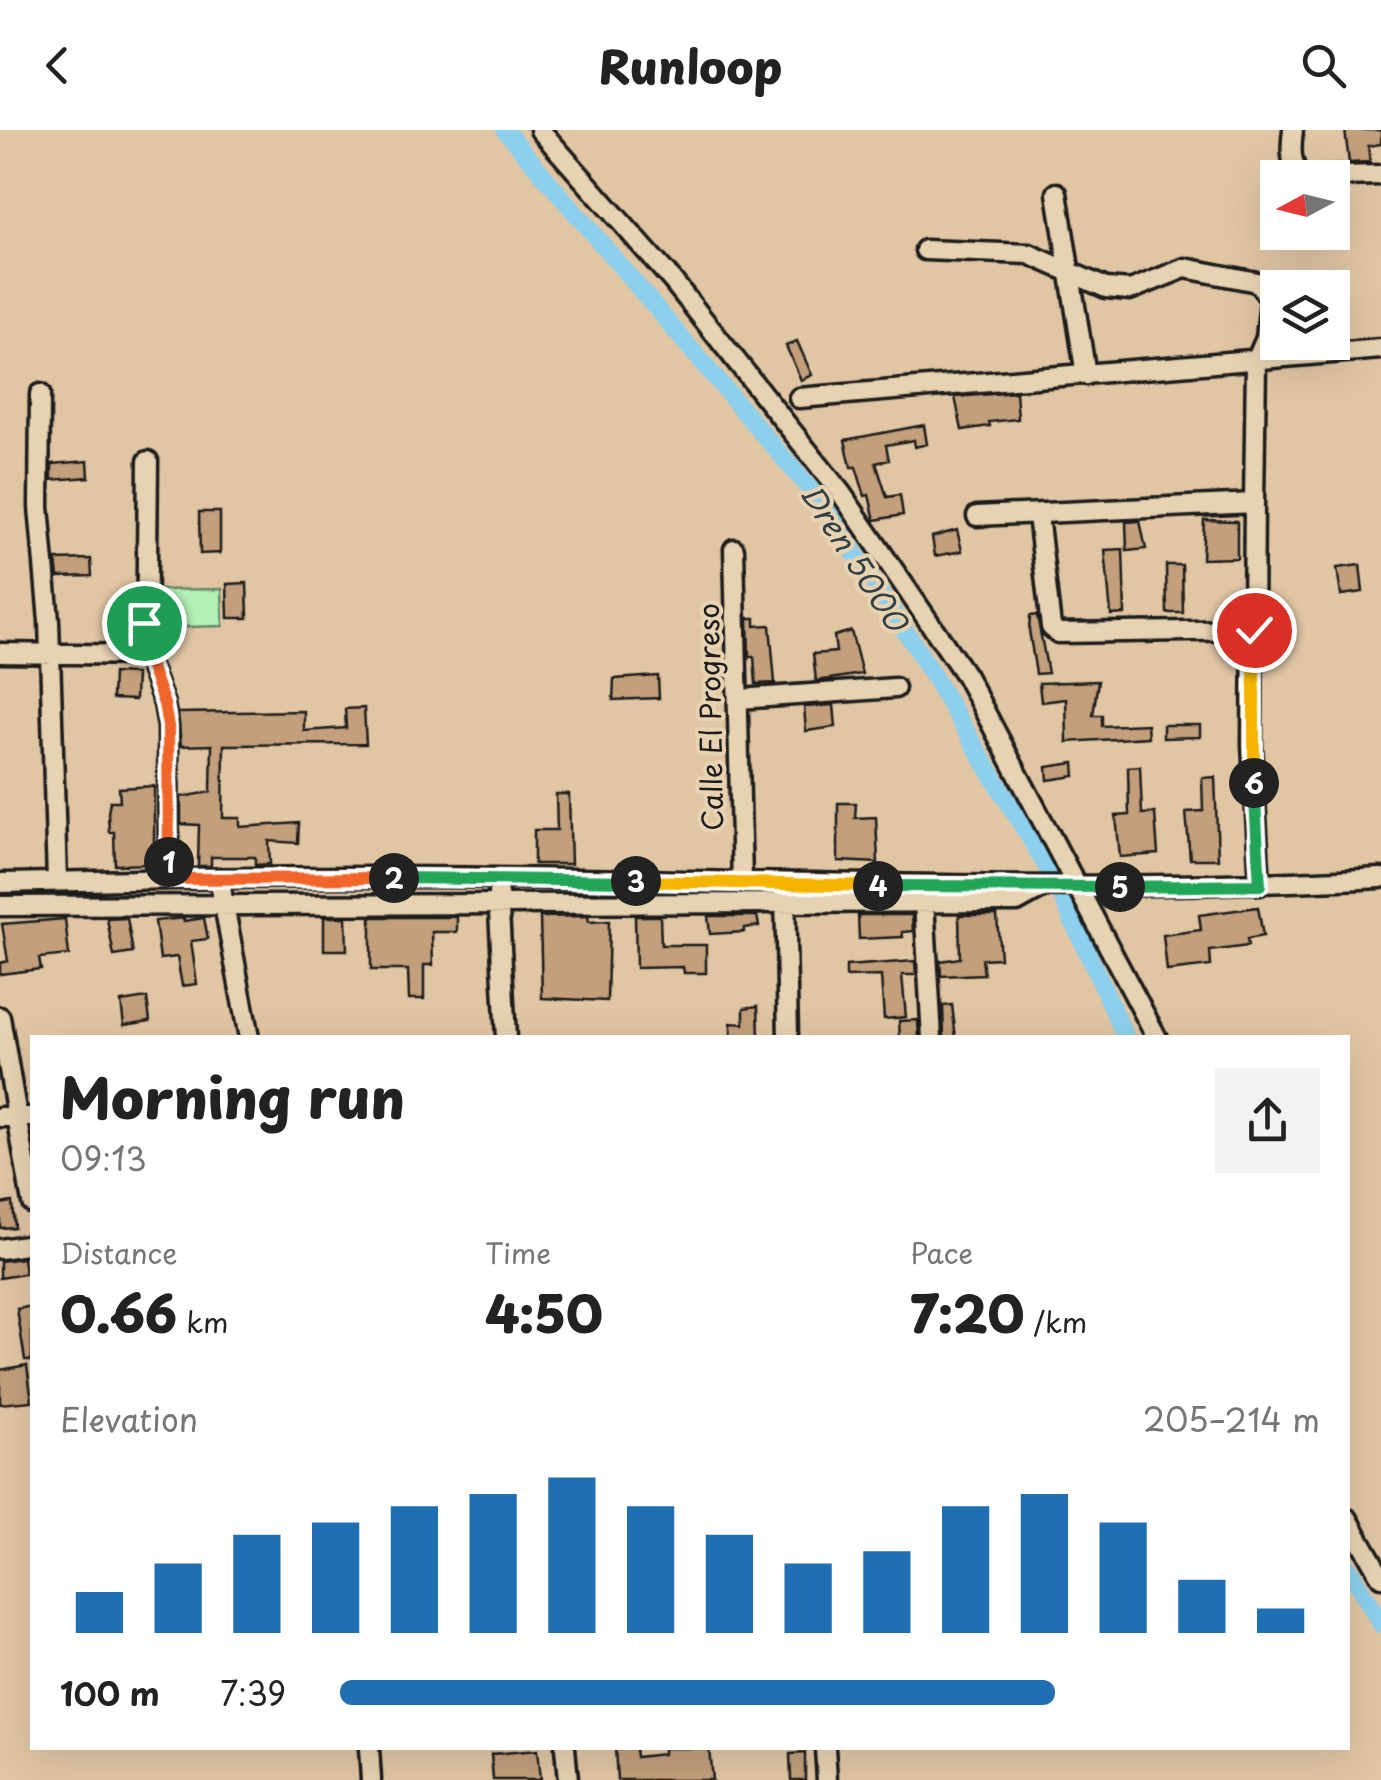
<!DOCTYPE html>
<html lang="en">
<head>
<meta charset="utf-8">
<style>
	:root { --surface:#fff; --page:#f2f2f2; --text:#222; --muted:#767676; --accent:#1f6fb2 }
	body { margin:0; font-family:"Playpen Sans",sans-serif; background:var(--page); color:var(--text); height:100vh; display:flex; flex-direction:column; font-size:38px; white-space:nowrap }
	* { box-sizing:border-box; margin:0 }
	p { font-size:32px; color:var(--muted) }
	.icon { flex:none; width:55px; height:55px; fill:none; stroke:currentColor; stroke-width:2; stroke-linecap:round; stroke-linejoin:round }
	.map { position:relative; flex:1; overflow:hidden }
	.side { position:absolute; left:30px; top:905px; width:1320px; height:715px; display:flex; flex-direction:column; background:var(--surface); border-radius:0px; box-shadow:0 10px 40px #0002 }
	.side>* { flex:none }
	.needle { width:65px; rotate:263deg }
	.buttons { position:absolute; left:1260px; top:30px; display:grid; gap:20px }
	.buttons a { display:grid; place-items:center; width:90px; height:90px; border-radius:0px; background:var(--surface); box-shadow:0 10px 40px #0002; font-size:50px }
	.pin { position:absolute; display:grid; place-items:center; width:85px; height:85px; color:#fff; margin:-42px; border:5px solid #fff; border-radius:50%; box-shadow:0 2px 10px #0007 }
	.km { position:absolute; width:50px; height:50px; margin:-25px; border-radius:50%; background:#222; color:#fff; font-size:28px; line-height:50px; text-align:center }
	.round { display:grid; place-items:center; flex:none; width:105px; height:105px; border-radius:0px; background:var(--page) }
	.head { display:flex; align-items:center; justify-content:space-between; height:170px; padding:0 30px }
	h1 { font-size:55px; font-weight:800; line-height:75px }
	.figures { display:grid; grid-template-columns:repeat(3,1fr); gap:15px; height:170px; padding:10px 30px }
	.figures div { display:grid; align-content:center }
	.figures b { font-size:50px; font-weight:800 }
	.figures small { font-size:28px; font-weight:400 }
	.figures p { font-size:28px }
	.chart { height:280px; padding:20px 30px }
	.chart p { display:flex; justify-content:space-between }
	.chart svg { width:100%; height:180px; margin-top:10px; stroke:var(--accent); stroke-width:6 }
	ul { padding:0 30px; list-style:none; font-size:32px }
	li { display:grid; grid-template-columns:160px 120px 1fr; align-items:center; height:75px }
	li i { height:25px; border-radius:12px; background:var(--accent) }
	header { display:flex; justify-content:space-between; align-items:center; height:130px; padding:0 30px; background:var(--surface); font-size:45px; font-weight:800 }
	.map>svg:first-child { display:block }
	.green { fill:#b2f0b6; stroke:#678669; stroke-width:2.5 }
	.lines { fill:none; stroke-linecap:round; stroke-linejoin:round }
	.canal { stroke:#8cd0ee; stroke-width:18 }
	.building { fill:#c39f7c; stroke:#1c1c1c; stroke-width:2.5 }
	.minor-casing { stroke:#1c1c1c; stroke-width:25 }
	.minor { stroke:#e7d2b1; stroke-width:18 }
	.split-1-casing { stroke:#fff; stroke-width:20 }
	.split-2-casing { stroke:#fff; stroke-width:20 }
	.split-3-casing { stroke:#fff; stroke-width:20 }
	.split-4-casing { stroke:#fff; stroke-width:20 }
	.split-5-casing { stroke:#fff; stroke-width:20 }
	.split-6-casing { stroke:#fff; stroke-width:20 }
	.split-7-casing { stroke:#fff; stroke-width:20 }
	.split-1 { stroke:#f0652b; stroke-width:12 }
	.split-2 { stroke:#f0652b; stroke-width:12 }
	.split-3 { stroke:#22a559; stroke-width:12 }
	.split-4 { stroke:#f5b400; stroke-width:12 }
	.split-5 { stroke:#22a559; stroke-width:12 }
	.split-6 { stroke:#22a559; stroke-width:12 }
	.split-7 { stroke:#f5b400; stroke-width:12 }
	.labels { text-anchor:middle; stroke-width:8; stroke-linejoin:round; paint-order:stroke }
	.street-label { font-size:28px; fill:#1c1c1c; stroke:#e7d2b1 }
	.water-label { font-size:30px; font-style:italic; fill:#324046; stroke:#e7d2b1 }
</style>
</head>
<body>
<header><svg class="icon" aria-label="back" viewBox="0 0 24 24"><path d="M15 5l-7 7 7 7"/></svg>Runloop<svg class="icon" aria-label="search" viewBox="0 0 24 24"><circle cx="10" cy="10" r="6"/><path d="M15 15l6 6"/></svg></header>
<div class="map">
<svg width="1381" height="1650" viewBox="0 0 1381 1650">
	<rect width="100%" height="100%" fill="#e1c6a4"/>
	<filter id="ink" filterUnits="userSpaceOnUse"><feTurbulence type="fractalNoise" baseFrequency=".01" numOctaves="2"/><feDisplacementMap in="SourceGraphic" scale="20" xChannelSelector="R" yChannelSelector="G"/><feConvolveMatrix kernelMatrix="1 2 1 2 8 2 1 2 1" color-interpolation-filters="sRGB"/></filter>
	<g filter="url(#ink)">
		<path class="green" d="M222,459L223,496L154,498L153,460Z"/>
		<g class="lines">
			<path class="canal" d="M505,0L824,376L917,519L1053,747L1126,908
				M1348,1438L1381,1494"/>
		</g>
		<path class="building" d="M1345,0H1381V14L1368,16L1370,32L1349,33Z
			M797,211L812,245L801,250L786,216Z
			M1016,262L1018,289L989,292L990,296L962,300L955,267Z
			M924,295L927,314L915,317L914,310L886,315L889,330L876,333L887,367L900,365L903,385L875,390L869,365L865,366L856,337H851L845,310Z
			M88,331L89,347L52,350V334Z
			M199,382H220V423L200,424Z
			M1204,390L1237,391V428L1202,429Z
			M1140,391L1146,419L1127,421L1126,392Z
			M957,400L962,421L935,426L932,407Z
			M1123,419L1125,484L1111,485L1105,420Z
			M91,429L92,446L58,447L56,430Z
			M1166,435H1182L1183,483H1167Z
			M1360,435L1363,462L1341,465L1337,438Z
			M247,453L248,488H228L227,454Z
			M1037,485L1048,543L1036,544L1029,500L1030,486Z
			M748,488H755V496L770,495L775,553L756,554L754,527H749Z
			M851,501L862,544L816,551L813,524L836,522L834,506Z
			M113,543L136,544L135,570L112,569Z
			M658,546L659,568L613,570L614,549Z
			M1098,551L1093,585H1102V596L1147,594L1148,607L1067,612L1066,569L1041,572L1039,553Z
			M834,575L836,597L806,601L804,577Z
			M364,578L366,614L224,615L223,688H240V697L299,693L298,713L269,711L270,734L255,735V727H211V736H198L199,695L181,694V667L211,662L212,615L181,616L178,583L304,581V601L346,598L345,579Z
			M1163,595H1200V607L1163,608Z
			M1074,633L1075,646L1048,650L1047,637Z
			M1140,636L1142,684L1155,683L1158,724L1120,727L1116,686L1129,685L1128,637Z
			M1215,647L1218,729H1190L1186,682L1203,681L1202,648Z
			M154,656V734L115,735L114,702H109L108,683L110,671H120L119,658Z
			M556,664H569L571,734H534V700H557Z
			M838,673H856L855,688L876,687L878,733L838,731Z
			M1258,777L1263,806L1247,809L1248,816L1210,821L1211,836L1167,841L1163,805L1201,800L1199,785Z
			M858,785H912L913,801L902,802L903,807L859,809Z
			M959,785H997L1000,828L982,829L984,844L941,846L940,831L960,828Z
			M588,786L589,792L609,791L607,871L542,868L540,787Z
			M635,786H660L661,815H706V843H684L683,837L636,838Z
			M708,786H757L759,796L744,798V802L710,804Z
			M324,787H346L347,820H324Z
			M371,787H457V802H432L433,835H424V869H409L408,840H371Z
			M127,788L133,823L114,826L107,789Z
			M184,788V791L204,788L208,809L191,811L197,854L182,856L177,827L160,829L155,791Z
			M65,789L69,825L39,828L41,839L0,844V833L8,831L2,794Z
			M915,831L916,845H902L906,887L884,889L881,846L846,847V836Z
			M147,868L150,891L124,895L121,872Z
			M952,875L956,908H944L943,876Z
			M758,876L759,908H731V893L744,894V878Z
			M918,890L919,908H900L899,891Z
			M12,1072L14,1097L0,1098V1074Z
			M23,1128L25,1144L0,1148V1131Z
			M32,1176V1230H25L17,1179Z
			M27,1235L32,1271L0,1274V1240Z
			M615,1618H635L636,1627L663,1624V1618H709L712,1650H617Z
			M537,1620L540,1650H493L491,1624Z
			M805,1623V1650H791L790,1624Z"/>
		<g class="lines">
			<defs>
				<path id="minor" d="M540,0L672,150L841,363L966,546L1157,908
					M1293,0C1291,16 1289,35 1302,47L1381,45
					M1057,63L1086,245
					M925,120L1029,124L1106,158L1130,160L1185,138L1257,152L1270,169L1266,208L1256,231L1254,373
					M40,264L39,377L49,491L57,751
					M799,268L1381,219
					M1038,385L1051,497L1058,503L1253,500
					M977,386L1254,373L1252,614L1260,755
					M734,419L742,753
					M0,523L146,525L164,574L168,596L169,749
					M146,525L148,331
					M739,569L895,558
					M219,748L249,908
					M0,753C166,749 332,745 498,748C793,751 1087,764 1381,748
					M785,760L788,908
					M498,763L506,908
					M924,772L932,908
					M0,776L1017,772L1044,757
					M0,887L32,1073
					M0,987H32
					M0,1119L32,1114
					M1348,1389L1381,1447
					M369,1618L371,1650
					M565,1618L568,1650
					M825,1618L827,1650"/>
			</defs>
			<use href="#minor" class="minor-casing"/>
			<use href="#minor" class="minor"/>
		</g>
	</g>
	<g class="lines" filter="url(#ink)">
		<defs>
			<path id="split-1" d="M144,493L146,524L164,574L168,596L169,732"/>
			<path id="split-2" d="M169,732V749L394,748"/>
			<path id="split-3" d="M394,748L636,751"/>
			<path id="split-4" d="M636,751L878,756"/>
			<path id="split-5" d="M878,756L1120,757"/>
			<path id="split-6" d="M1120,757L1260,755L1254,653"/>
			<path id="split-7" d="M1254,500V653"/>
		</defs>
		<use href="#split-1" class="split-1-casing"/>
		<use href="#split-2" class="split-2-casing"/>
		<use href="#split-3" class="split-3-casing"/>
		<use href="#split-4" class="split-4-casing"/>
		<use href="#split-5" class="split-5-casing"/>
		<use href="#split-6" class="split-6-casing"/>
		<use href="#split-7" class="split-7-casing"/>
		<use href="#split-1" class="split-1"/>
		<use href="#split-2" class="split-2"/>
		<use href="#split-3" class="split-3"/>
		<use href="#split-4" class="split-4"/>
		<use href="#split-5" class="split-5"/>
		<use href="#split-6" class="split-6"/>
		<use href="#split-7" class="split-7"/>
	</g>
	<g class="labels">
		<g class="street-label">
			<text transform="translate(711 587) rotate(-91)" y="10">Calle El Progreso</text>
		</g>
		<g class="water-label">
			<text transform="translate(853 428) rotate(57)" y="10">Dren 5000</text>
		</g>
	</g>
</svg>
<div class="buttons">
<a><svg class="needle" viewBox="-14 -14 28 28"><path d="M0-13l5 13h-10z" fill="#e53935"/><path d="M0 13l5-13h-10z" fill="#767676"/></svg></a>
<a><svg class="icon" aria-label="layers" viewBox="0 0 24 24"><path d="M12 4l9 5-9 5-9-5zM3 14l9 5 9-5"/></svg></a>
</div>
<div class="pin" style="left:144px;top:493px;background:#1e9e55"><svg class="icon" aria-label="arrive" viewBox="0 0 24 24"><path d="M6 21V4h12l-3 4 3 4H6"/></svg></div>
<div class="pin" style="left:1254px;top:500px;background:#d93025"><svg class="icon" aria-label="check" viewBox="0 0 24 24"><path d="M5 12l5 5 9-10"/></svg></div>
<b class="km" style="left:169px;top:732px">1</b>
<b class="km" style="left:394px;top:748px">2</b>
<b class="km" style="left:636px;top:751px">3</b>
<b class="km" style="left:878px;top:756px">4</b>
<b class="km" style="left:1120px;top:757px">5</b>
<b class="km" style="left:1254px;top:653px">6</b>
<section class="side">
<div class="head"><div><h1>Morning run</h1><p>09:13</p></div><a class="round"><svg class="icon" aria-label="share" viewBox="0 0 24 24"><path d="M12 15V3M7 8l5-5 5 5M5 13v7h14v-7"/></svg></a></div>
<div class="figures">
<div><p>Distance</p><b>0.66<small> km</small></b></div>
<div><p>Time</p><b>4:50</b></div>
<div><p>Pace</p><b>7:20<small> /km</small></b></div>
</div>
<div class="chart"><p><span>Elevation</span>205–214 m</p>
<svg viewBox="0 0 160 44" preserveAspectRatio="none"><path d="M5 44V34M15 44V27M25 44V20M35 44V17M45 44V13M55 44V10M65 44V6M75 44V13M85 44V20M95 44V27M105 44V24M115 44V13M125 44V10M135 44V17M145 44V31M155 44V38"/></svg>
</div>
<ul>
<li><b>100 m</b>7:39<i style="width:73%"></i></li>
</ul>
</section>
</div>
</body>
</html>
